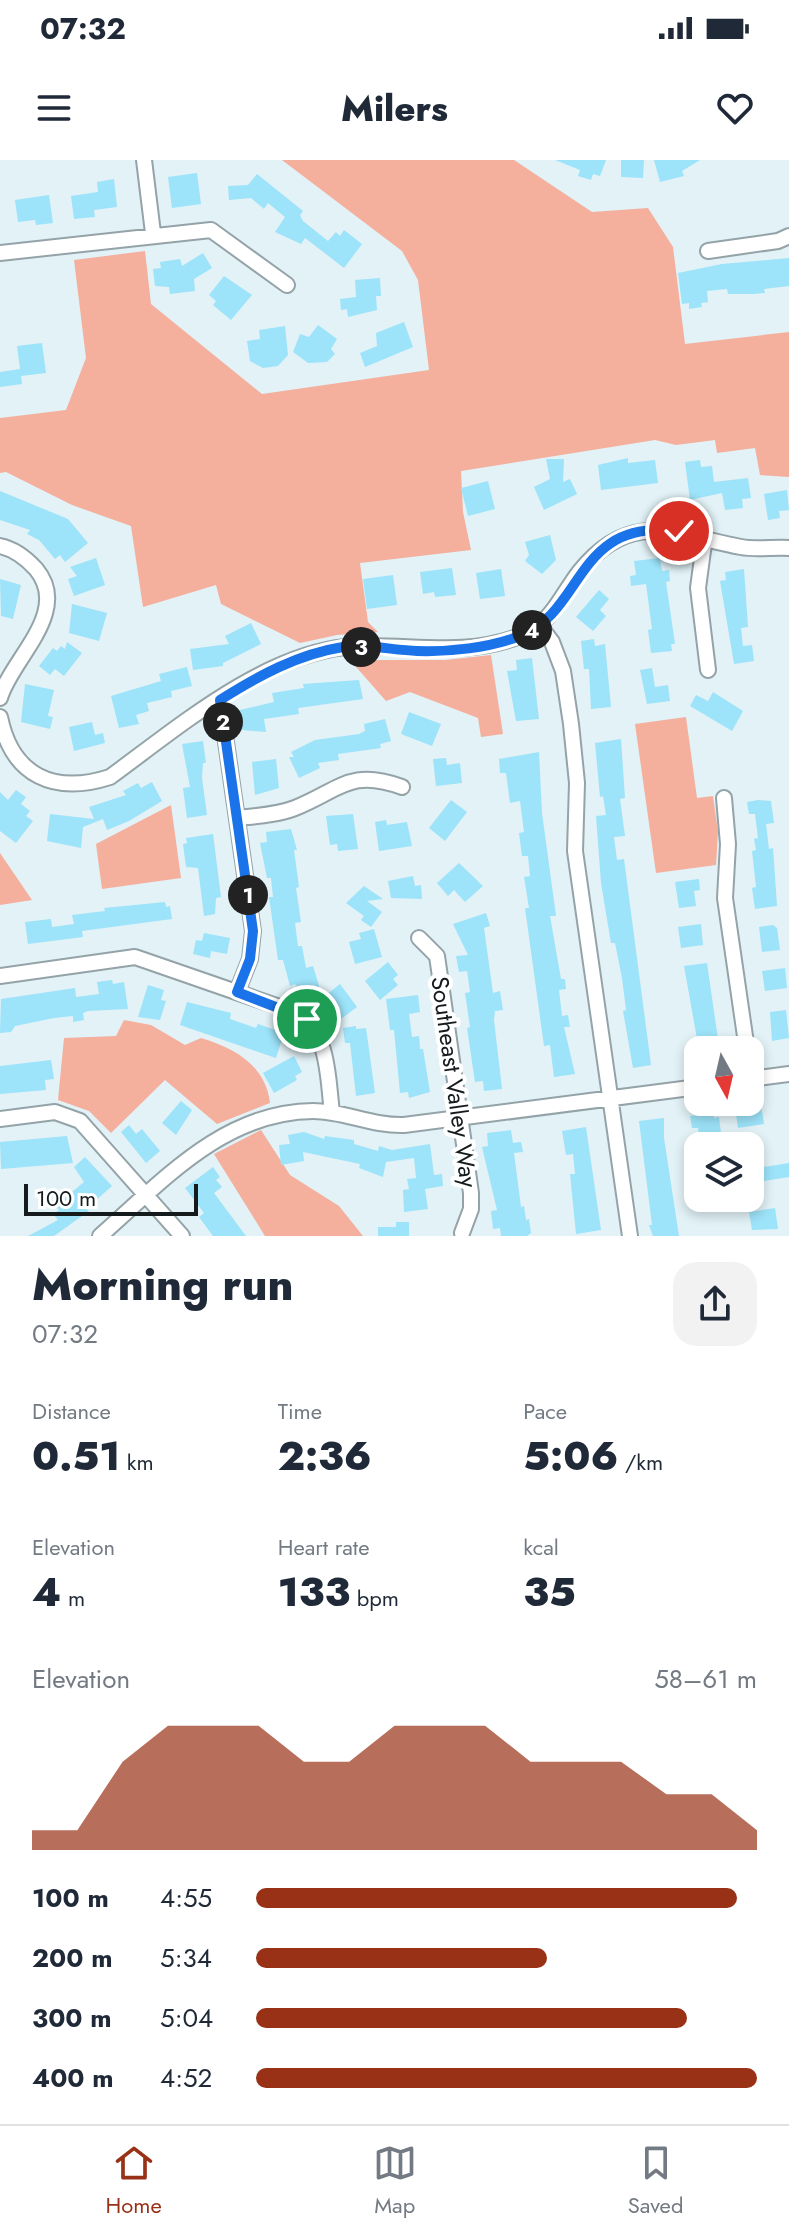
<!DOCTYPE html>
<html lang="en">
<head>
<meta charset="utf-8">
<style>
	:root { --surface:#fff; --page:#f2f2f3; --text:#1f2937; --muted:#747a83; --line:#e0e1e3; --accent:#993116 }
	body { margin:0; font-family:Jost,sans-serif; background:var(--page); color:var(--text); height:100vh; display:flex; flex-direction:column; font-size:30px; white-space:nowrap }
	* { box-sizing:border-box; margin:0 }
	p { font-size:26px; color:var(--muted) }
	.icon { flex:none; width:44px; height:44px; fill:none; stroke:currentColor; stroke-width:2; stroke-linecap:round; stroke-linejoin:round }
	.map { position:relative; height:1076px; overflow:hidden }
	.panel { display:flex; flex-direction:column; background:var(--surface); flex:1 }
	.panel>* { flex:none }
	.needle { width:52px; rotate:172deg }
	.buttons { position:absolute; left:684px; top:876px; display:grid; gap:16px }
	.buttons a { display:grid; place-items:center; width:80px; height:80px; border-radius:16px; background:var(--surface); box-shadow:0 4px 12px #0003; font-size:40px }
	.scale { position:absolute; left:24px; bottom:20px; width:174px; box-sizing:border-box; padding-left:8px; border:4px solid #151b1d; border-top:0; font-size:22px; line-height:28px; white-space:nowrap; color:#151b1d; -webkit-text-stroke:6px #fff; paint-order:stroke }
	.pin { position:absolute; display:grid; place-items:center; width:68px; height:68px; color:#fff; margin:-34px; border:4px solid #fff; border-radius:50%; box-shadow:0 2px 8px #0007 }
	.km { position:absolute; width:40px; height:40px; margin:-20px; border-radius:50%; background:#222; color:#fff; font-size:22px; line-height:40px; text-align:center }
	.round { display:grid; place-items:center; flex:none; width:84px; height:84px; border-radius:24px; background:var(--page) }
	.headline { display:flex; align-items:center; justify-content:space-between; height:136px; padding:0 32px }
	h1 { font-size:44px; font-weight:800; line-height:60px }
	.stats { display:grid; grid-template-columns:repeat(3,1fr); gap:12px; height:136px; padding:8px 32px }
	.stats div { display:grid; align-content:center }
	.stats b { font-size:40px; font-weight:800 }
	.stats small { font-size:22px; font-weight:400 }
	.stats p { font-size:22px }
	.chart { height:224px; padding:16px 32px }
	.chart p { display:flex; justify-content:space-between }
	.chart svg { width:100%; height:144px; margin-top:8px; fill:var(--accent); opacity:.7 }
	ul { padding:0 32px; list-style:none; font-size:26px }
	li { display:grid; grid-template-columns:128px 96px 1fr; align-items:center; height:60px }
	li i { height:20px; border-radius:10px; background:var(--accent) }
	.status { display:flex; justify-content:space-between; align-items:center; height:56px; padding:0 40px; background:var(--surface); direction:ltr }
	.status svg { height:22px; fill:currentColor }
	header { display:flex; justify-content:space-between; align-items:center; height:104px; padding:0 32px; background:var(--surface); font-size:36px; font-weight:800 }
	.tab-bar { display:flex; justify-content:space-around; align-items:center; height:112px; border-top:2px solid var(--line); background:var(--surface); font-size:22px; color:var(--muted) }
	.tab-bar a { display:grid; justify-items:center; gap:4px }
	.tab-bar .active { color:var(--accent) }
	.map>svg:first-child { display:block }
	.green { fill:#f4af9d }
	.building { fill:#9de3f9 }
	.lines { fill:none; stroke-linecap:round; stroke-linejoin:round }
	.minor-casing { stroke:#94a3a8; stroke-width:18 }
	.minor { stroke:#fff; stroke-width:14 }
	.route-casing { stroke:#fff; stroke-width:16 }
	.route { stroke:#1a73e8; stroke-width:10 }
	.labels { text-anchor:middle; stroke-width:8; stroke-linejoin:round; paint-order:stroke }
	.street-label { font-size:24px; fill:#151b1d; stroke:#fff }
</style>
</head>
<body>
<div class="status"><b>07:32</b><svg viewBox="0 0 49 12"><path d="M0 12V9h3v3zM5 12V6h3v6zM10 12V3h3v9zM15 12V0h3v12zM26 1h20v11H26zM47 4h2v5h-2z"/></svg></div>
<header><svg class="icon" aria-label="menu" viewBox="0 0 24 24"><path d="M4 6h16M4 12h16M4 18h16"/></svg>Milers<svg class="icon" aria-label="heart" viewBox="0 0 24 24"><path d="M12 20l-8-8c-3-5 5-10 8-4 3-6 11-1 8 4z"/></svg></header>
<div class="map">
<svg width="789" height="1076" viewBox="0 0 789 1076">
	<rect width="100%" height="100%" fill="#e2f2f7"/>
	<path class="green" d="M282,0H514L592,52L648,48L673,87L685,184L789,172V317L760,315L755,288L717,293L715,280L676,285L655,280L461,311L463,352L471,390L360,403L368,462L378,472L337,475L300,483L221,444L216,425L143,447L131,366L72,345L6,312L0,313V258L66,250L86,198L74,100L145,91L151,144L262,234L429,210L418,120L402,91Z
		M491,495L503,574L481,577L478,558L410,532L386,541L350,500H445Z
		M686,557L697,638L713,636L718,672L716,705L656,713L635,564Z
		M171,645L181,718L102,729L96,684Z
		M0,693L32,740L0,745Z
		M124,860L151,865L185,885L201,878C235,888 266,906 270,943L217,964L165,920L111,973L89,951L58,940L64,878L116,876Z
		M261,970L290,1015L339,1046L363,1076H265L214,994Z"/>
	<path class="building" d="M555,0H606L600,16L593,14L591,20L578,16L580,10Z
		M621,0H644L643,18L621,17Z
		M654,0H700L682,11L684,16L660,22Z
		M197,13L201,44L172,48L168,17Z
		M257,14L303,51L300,55L303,61L328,81L336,72L340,76L344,70L362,84L344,108L305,78L301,84L275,72L285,57L268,43L264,49L251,38L229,40L228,26L248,25Z
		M114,19L117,47L94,50L95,57L74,59L71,36L98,32L97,22Z
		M49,35L53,63L36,65L35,60L18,62L15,40Z
		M203,93L212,108L194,119L195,131L170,134L169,127L155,126L153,109L161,108L160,102L180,99L182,106Z
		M789,98V126L764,129L765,133L754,134H728L727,129L707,131L708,142L701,143L702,147L689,149V143L682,144L678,113L722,104Z
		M224,116L252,135L231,160L213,145L216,141L209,135Z
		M380,118L381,136H376L377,150L348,157L347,149L341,150L340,139L356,137L355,120Z
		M404,162L413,187L365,207L360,193L377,186L376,173Z
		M318,165L337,179L331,189L335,194L327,202L308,203L293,192L300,174L309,177Z
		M285,166L288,195L278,206L263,208L250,201L247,181L260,179L259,170Z
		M42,183L46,213L21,216L22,224L0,227V212L20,209L17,186Z
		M628,298V303L655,300L658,323L601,330L598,305Z
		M546,299H564L563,322L570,319L577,334L544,350L534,327L550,319Z
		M700,300L701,307L712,306L714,322L748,318L751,338L742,339L743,348L725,350L722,333L690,340L685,302Z
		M488,321L495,349L468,356L461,328Z
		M787,330L789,350L779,351L780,358L768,360L764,334Z
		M0,331L68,359L88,383L65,402L60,395L55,399L39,380L27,374L30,370L0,360Z
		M550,375L556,400L542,414L525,401L529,395L525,382Z
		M96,398L105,425L74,436L68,419L77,416L70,407Z
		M660,398L662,411L669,410L670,421L666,422L675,484H671L672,491L651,493L648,470L652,469L646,424L631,426L630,416L636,415L634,401Z
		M452,408L456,435L435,437L434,432L423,434L420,412Z
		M501,409L505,436L480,439L476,413Z
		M744,409L748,467L741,468L743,486L752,485L754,501L734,504L720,421L726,420L725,412Z
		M393,415L397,445L367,449L363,419Z
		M0,419L21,425L13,459L1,456Z
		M599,430L609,439L600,450L606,456L593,471L576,457Z
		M72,444L107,453L99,481L69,473Z
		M251,463L261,484L223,503V506L193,510L190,489L229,484L225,476Z
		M594,479L595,486L605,484L611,547L591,549L589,509H584L581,481Z
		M67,482L82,493L64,516L55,509L50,515L39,506L53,488L57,491L61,486L65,489Z
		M532,498L539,559L516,561L507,511L517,510L516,500Z
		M187,507L192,526L171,531L172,537L147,543L149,551L136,555L139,564L119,568L111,536L161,521L159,514Z
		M652,508L655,527L668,525L670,541L647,544L640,510Z
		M359,520L363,539L298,548L299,554L264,559L266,572L242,570L240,550L274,542L272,533L304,528L303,524Z
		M25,524L54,530L48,556L53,557L50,569L21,562Z
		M713,532L743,551L732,571L690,546L696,535L708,541Z
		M409,552L441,564L432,586L401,574Z
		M385,559L391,581L380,584L381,588L338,594L339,600L318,603L320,608L299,618L289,597H294L291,592L315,580L359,574L365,571L364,564Z
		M92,562L95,575L103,573L105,583L74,591L69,567Z
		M621,579L625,638L620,639L625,676L614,677L617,700L624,699L651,905L633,908L623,851L626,850L622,818L615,783H611L601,723L596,656L606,655L603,636L600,637L595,583Z
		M203,581L206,603H203L202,618L207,655L187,658L183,628L190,627L182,584Z
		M539,592L542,653L556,756H550L561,819H565L566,829L559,830L562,856L568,855L570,867H564L575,914L554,917L550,885L544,886L525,748H529L524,717L530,716L528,696H522L519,673L524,672L520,641L510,643L506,613H500L499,599Z
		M446,598L447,605L460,603L462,623L436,626L433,599Z
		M276,599L279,628L255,635L252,602Z
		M152,622L162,641L129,661L107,670L103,659L83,667L81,688L47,681L50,654L94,659L89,647L126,635L123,631L138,623L141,628Z
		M16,630L26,637L21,644L30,651L26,656L33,661L16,683L0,671V632L8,640Z
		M451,640L467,652L445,681L429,668Z
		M758,640L771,641L774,663L766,664L769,689L773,688L777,746L755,749L752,728L756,727L752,691L756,690L754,679L758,678L755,654H749L747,642Z
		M353,654L358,689L338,691L337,684L330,685L326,656Z
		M386,660L387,665L407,662L412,686L379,691L375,662Z
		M291,669L297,690H294L299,727L296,728L301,762L295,763L298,786H302L306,808L313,806L320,829L303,834L295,824L290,826L283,800H278L269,737H273L271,718H267L260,683L267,682L266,672Z
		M213,674L221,737L216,738L215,754L204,756L198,708L186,707L183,684L187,683L186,678Z
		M459,703L483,726L465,742L454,730L448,736L437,723Z
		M413,716L415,726L421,725L422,739L391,738L388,721Z
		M699,719L700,730L694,731L696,746L679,748L675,722Z
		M364,726L383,739L367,741L382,752L371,767L361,760L364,756L346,743Z
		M165,742L166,747L170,746L172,759L82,771L83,777L28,784L25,762L51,759L52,767L74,764L72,755L105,751L104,748Z
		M486,753L490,766L484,768L493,833L500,831L503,850L495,851L494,860L502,929L484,931L483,921L475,922L467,868L470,867L465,833L470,832L467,811L459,812L456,796L468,795L453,764Z
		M701,764L703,785L681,788L678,767Z
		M773,765L777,768L780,790L762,792L759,767Z
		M374,769L382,797L355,804L349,782L361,779L359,773Z
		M204,773L230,778L227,794L211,791L210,798L193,794L196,780L202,781Z
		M388,802L398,815L393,819L398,825L380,840L365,821Z
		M707,803L718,879L715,880L716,890H699L684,806Z
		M785,808L787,828L765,831L762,811Z
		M112,820L113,824L124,822L128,849L88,851L83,853L84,860L73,862V856L54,858L15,866L11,872L0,873L1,839L75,828L76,837L99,834L97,822Z
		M340,824L357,847L341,859L340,847L331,854L321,839Z
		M148,825L164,830L161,840L166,841L160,860L138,857Z
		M418,835L420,852L409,854L412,877L419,876L420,889H423L430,932L409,938L408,932L400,933L394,870H390L386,839Z
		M187,842L231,853L230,859L256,868L258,864L284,873L276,898L180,865Z
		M786,850L789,878L772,881L770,852Z
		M356,866V869L366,868L375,933L356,936L350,883H345L343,868Z
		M294,896L302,912L295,916L297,920L274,933L263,913Z
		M51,900L54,919L45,920L46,930L0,934V906Z
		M181,941L192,950L176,975L162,963Z
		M761,944L764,964L738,968L735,948Z
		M714,953V958L719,957L721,973L699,976L698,968H692L690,956Z
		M664,958V978L679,1076H653L649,1065H652L639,961Z
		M129,965L136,974L142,969L160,991L146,1003L121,972Z
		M586,967L601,1070L576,1074L570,1014H575L573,994L566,995L562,971Z
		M511,970L513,983L521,982L523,992L514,993L521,1047L524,1046L526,1060L529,1059L531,1073L527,1076H501L500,1068L493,1069L491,1051L497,1050L482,987L488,986L487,973Z
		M304,972L324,979L325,976L354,980V984L378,991L379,986L392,990L430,984L434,1015L442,1014L443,1026L425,1029L428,1049L404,1052L403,1030L409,1029L407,1019L416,1018L414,998L386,1002L383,1017L359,1008L360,1004L303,992L304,1001L281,1005L279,985L290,984L288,975Z
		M67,976L73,1003L1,1009L0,982Z
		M85,997L112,1026L86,1049L89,1051L54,1076H28L58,1060L53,1054L59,1050L55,1046L84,1022L74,1007Z
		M789,1003V1017L750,1023V1009Z
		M213,1007L220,1017L216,1020L222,1027L214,1033L246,1076H213L199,1057L204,1053L185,1028Z
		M775,1048L778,1069L752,1070L749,1052Z
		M396,1062H409V1076H378V1067H396Z"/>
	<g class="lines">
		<defs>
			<path id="minor" d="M144,0L153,73
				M708,91L778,81L789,76
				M0,93L211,70L287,125
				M705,376L698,428L708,510
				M0,386C15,389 26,398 36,409C72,452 11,499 0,538
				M540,466L552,482L563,511L571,564L577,623L575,691L630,1076
				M220,540L253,771L250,799L237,832
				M0,557C12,616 54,635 110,617C176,569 262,495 346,487C405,482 460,499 520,476C552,464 561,435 580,411C631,348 677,375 741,387C756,390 773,387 789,388
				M724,638L728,684L725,738L747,890
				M238,658C256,656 277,655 295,648C340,630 350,608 402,627
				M419,778L437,796L471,1033V1049L462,1073
				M0,816L135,797L294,852C330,873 327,914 332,952
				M750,919L789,914
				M0,959L55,952L80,961L182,1076
				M100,1076C163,1021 223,952 313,951C344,951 372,966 404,965L698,927"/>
		</defs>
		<use href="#minor" class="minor-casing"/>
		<use href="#minor" class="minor"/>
	</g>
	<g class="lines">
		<defs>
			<path id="route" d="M307,859L237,832L250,799L253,771L220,540C258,516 298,494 343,487C368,484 392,490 417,491C449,492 489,488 520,476C586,450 574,358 679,371"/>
		</defs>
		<use href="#route" class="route-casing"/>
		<use href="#route" class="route"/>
	</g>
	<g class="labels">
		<g class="street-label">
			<text transform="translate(454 922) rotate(82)" y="8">Southeast Valley Way</text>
		</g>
	</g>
</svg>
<div class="buttons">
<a><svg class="needle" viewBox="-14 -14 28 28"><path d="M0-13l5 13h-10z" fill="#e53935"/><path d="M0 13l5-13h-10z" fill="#747a83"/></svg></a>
<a><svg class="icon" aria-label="layers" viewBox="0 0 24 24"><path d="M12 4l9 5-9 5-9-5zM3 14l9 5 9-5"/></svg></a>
</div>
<div class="scale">100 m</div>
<div class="pin" style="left:307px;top:859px;background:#1e9e55"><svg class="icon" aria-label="arrive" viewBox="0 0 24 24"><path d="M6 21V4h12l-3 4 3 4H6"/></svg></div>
<div class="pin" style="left:679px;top:371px;background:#d93025"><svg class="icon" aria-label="check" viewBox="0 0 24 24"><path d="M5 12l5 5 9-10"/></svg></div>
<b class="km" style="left:248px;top:735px">1</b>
<b class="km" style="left:223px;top:562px">2</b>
<b class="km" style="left:361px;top:487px">3</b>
<b class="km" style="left:532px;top:470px">4</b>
</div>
<section class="panel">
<div class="headline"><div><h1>Morning run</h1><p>07:32</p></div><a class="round"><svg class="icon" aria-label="share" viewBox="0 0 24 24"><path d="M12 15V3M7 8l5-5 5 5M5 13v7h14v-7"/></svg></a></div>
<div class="stats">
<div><p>Distance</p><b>0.51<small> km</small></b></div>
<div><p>Time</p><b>2:36</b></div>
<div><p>Pace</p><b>5:06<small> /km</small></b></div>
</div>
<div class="stats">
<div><p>Elevation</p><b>4<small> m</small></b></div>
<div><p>Heart rate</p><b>133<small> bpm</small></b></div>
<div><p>kcal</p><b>35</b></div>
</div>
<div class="chart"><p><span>Elevation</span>58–61 m</p>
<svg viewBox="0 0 160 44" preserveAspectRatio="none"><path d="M0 44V38L10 38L20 17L30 6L40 6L50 6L60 17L70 17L80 6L90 6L100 6L110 17L120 17L130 17L140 27L150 27L160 38V44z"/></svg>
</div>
<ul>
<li><b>100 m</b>4:55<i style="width:96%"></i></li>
<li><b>200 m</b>5:34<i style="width:58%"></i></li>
<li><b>300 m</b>5:04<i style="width:86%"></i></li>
<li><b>400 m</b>4:52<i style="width:100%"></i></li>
</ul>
</section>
<nav class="tab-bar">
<a class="active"><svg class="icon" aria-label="home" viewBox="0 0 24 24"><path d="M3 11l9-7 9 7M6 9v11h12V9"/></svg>Home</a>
<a><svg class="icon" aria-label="map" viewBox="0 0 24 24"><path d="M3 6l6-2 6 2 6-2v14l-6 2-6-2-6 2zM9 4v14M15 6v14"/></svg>Map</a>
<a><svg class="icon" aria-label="saved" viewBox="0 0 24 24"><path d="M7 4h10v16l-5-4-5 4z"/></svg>Saved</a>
</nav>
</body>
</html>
